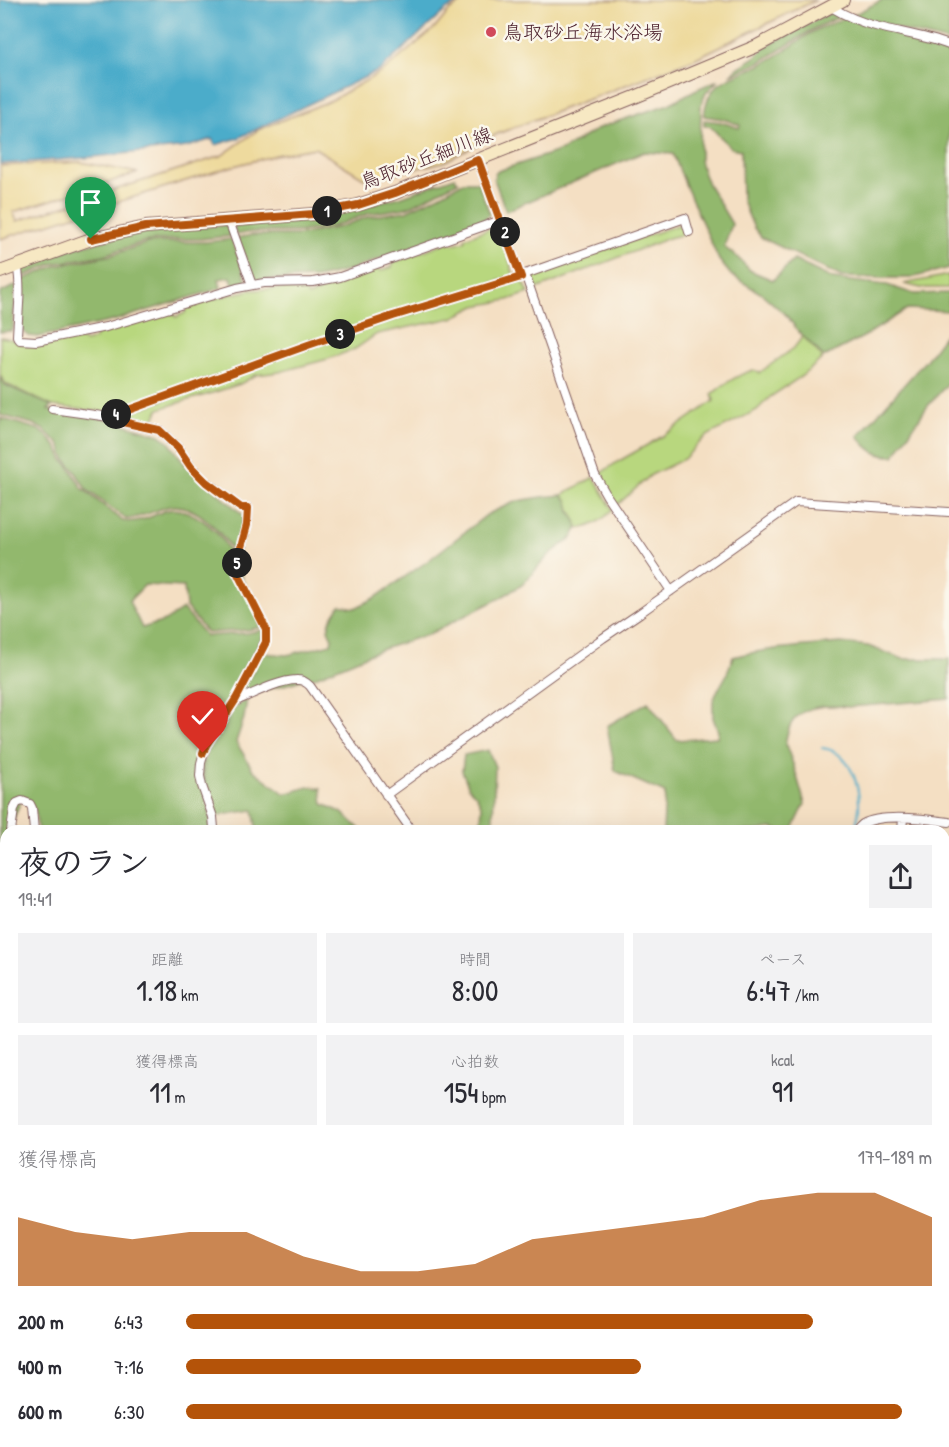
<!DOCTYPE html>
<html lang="ja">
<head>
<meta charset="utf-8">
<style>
	:root { --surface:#fff; --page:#f2f2f3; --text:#2b2b33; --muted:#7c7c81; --accent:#b45309 }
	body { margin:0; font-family:"Patrick Hand","Klee One",sans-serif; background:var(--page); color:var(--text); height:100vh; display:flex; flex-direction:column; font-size:22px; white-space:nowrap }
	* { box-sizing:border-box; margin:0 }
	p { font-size:20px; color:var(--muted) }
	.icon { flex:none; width:33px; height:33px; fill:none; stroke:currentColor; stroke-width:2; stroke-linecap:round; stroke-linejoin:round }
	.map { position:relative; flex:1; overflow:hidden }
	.sheet { position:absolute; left:0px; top:825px; width:950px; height:622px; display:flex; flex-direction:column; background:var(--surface); border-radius:18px 18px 0 0; box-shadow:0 6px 24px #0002 }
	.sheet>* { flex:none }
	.pin { position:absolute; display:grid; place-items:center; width:51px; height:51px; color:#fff; margin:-62px -26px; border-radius:50% 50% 50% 0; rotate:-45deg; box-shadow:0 0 6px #0007 }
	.pin .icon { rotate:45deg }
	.km { position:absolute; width:30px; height:30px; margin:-15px; border-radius:50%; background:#222; color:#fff; font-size:16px; line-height:30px; text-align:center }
	.round { display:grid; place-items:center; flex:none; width:63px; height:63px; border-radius:0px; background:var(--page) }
	.summary { display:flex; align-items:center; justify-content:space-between; height:102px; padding:0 18px }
	h1 { font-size:33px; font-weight:600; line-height:45px }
	.stats { display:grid; grid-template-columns:repeat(3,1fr); gap:9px; height:102px; padding:6px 18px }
	.stats div { display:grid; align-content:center; border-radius:0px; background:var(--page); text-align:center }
	.stats b { font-size:30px; font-weight:600 }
	.stats small { font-size:16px; font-weight:400 }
	.stats p { font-size:16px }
	.chart { height:168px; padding:12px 18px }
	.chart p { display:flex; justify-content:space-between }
	.chart svg { width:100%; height:108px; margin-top:6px; fill:var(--accent); opacity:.7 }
	ul { padding:0 18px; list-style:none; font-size:20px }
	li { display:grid; grid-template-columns:96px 72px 1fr; align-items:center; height:45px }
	li i { height:15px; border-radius:8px; background:var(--accent) }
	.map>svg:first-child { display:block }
	.green { fill:#b8d77e; stroke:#817b54; stroke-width:1.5 }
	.forest { fill:#92b86d; stroke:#6e6c4c; stroke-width:1.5 }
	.sand { fill:#eeda9e; stroke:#9c7c64; stroke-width:1.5 }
	.water { fill:#4bacca; stroke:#4a667a; stroke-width:1.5 }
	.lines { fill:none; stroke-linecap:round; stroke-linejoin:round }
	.stream { stroke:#4bacca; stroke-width:2 }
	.minor-casing { stroke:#866260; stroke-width:10 }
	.secondary-casing { stroke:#866260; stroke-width:14 }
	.minor { stroke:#fff; stroke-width:8 }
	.secondary { stroke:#f7e8c3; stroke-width:12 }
	.route-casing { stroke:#fff; stroke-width:12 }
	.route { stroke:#b45309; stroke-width:8 }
	.poi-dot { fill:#d1495b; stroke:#fbf7ec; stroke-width:2 }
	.labels { text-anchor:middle; stroke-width:5; stroke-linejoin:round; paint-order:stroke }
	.poi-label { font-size:20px; fill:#4a1f2b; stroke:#fbf7ec; text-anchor:start }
	.street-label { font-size:20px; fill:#4a1f2b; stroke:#fbf7ec }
</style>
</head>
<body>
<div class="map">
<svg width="949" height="1447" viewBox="0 0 949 1447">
	<rect width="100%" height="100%" fill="#fbf7ec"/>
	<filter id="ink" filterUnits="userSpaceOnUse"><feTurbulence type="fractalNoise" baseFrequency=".0167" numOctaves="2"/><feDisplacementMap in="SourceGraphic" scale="12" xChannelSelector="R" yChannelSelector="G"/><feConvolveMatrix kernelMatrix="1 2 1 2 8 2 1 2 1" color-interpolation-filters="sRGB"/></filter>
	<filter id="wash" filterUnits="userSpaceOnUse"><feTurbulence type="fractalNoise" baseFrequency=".008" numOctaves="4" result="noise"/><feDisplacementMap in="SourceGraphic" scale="24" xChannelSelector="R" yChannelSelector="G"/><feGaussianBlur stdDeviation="1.35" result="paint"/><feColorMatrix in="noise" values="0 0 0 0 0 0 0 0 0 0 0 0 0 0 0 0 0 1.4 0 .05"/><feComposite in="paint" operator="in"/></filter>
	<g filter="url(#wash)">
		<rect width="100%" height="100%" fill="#f4dfc3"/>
		<path class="green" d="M684,223L685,234L669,238L534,290L529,275Z
			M490,228L501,233L513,272V276L111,412H104L52,406L6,384L0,375V337C8,337 15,342 23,344C42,348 61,340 79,337L85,342L95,339L96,334L169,312L172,313L176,317L185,313L188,306L232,294L251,290L304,287L308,296L319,292L321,286L375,268L381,271L392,267L394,262L447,242L453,244L465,241V238Z
			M949,275V288H921L904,284Z
			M520,280L523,281L529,293L508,300L476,306L452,318L377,334L355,349L328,359L279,372L256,375L240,384L206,395L181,402L159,409L154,419V426L115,418L304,348Z
			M803,336L823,358L802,376L770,397L757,410L705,437L684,459L651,475L616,506L598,475L619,461L663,436L714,401L712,394C725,383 737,375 753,370L759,373L794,348Z
			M594,477L613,510C601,521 593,527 577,529C577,522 575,520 572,514C567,506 569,502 562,495Z
			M949,1003V1077L944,1079V1004Z
			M949,1080V1160L944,1162V1082Z"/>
		<path class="forest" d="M882,0H949V42L905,31L853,15Z
			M830,13L841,16L815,28L762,61L730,75L739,67L754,58L766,46Z
			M844,17L949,47V268L911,278H880L842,277L762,238L754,228L742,200L741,150L731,148L710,126H704V120L721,122L739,128L740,125L723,119L704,116C707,78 734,78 762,64C782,54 799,39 818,29C827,25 836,23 844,17Z
			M718,80L706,93L701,105L700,160L703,172L708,184L732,224L724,247L736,256L751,271L773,280L794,260L833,279L887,285L914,294L949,293V311L907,309L865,336L824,357L799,332L786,315L762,294L731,275L719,260L688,191L673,154L644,152L506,211L494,179L495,174L498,171L562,150L601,127L669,104L695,90Z
			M455,177L457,181H459L413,205L405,208L367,214L335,226L300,232H252L236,235L234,228L236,225L291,222L400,197Z
			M463,182H478L490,214L485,218L486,220L347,271L317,278L254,280L237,238L252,235H300L340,227L367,217L406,211L438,196Z
			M225,225L228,228L231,236L200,239L158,240L143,242L104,255L52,264L22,277V269L69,249L136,233Z
			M232,239L247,282L233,285L231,277L219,279L221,288L113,321L38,337L29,336L21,330L22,280L55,266L112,255L147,243L160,242H205Z
			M16,285L13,329L12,331L0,332V293Z
			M949,329V382L927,407L894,456C876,456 868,450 858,436L927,359Z
			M0,377L5,385L52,406L48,410L103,418L160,435L169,442L185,464L243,515L246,521L236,557C224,535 196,500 167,507C153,511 141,518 126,519L86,489L75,471L65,459L60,445L44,430L33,424L0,415Z
			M0,418L37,429L46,435L57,447L63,460L69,466L82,488L123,521C137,523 151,517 164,511C184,503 209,523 221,538C227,546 229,555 235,562L262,627L247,630L207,633L186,607L184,587L145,585L129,601L142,628L165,621L183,609L206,636L247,633L264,630V635L240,682L201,752L211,823L210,831H38L35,810L22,798L9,831H6V875L0,882Z
			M562,495L568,501L570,512L576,521L577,529L572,538L550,554L522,585L500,598L429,634L380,650L308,680L305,679L238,698L263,653L287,655L331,644L332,638L328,629L331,619L340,605L355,608L373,599L429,560L488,514L517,501L542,497Z
			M841,643L868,646L903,659H949V699L849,707C828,705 801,704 790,726C788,731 785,739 786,745C788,752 792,760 794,767C798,779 801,791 805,804L792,831H781L773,828L754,831H663L665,793L615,771L607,726L648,702L677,740L717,737L718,731L713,718V701L718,690L726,676L733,657C768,648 805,646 841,643Z
			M247,699L244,718L236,742L253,770L285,794L308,787L321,788L323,804L341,812L362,831H257L253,810L215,816L202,775L207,749L234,708Z
			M488,750L495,767L493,819L495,831H480L482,807L476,795L469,788L462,771L464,755Z
			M6,883V1006L0,1004V892Z"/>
		<path class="sand" d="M466,0H816L694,59L497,134L444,162L367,180L315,148L280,154L230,167L0,239V166L80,162L138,173L13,212L17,221L221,156L258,130L332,100L385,70L436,27L450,10Z"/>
		<path class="water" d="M0,0H463L447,9L380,70L238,138L215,145L212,139L187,147L84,158L0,164Z"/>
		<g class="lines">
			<path class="stream" d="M822,748C854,751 865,798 856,824
				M944,1241L949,1239
				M277,1442L283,1444L284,1442
				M528,1447L537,1442
				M759,1447V1442"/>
		</g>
	</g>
	<g filter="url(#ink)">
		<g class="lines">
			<defs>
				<path id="minor" d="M831,7C846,16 862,23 879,27C903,33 926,36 949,45
					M478,160L521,277
					M229,221L252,285
					M17,264C22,288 18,312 17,336L20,340L36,341L106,327L237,288L264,283L313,282L340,277L501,220
					M525,274L595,475L607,496L671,591
					M52,409L109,417L118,421L159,430L178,448L191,467L206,482L241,508H248L247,525L237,562V572L266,629L265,642L236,699L206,745L201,763L200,776L202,786L213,817L214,828L213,831
					M109,417L308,345L393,316L515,279L525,274L685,218L689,232
					M234,702C250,695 281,679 298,680C303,680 307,683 310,686L412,831
					M386,795L603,638L640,613L796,502L949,512
					M11,831L14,809L17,803L22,801L30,804L32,808L34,831
					M856,831C857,830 861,825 863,824C881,813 928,819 949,822
					M902,831L903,818
					M944,882L949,866
					M0,887L6,877
					M944,893L949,899
					M0,1118L6,1114
					M487,1442L488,1447
					M342,1447L343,1442
					M648,1447L649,1442"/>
				<path id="secondary" d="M0,272L91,239L146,227L313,214L358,205L395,193L635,97L757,46L843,0"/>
			</defs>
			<use href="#minor" class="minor-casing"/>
			<use href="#secondary" class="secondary-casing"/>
			<use href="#minor" class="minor"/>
			<use href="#secondary" class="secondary"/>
		</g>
	</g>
	<g class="lines" filter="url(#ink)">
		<defs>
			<path id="route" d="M91,239L146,227L313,214L358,205L395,193L478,160L521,277L393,316L308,345L109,417L118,421L159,430L178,448L191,467L206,482L241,508H248L247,525L237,562V572L266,629V642L236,699L206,745L203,753"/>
		</defs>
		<use href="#route" class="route-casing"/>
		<use href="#route" class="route"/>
	</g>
	<circle class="poi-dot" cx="491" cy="32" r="6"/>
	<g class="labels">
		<g class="poi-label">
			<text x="503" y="39">鳥取砂丘海水浴場</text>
		</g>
		<g class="street-label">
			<text transform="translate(426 158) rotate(-21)" y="7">鳥取砂丘細川線</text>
		</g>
	</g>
</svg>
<div class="pin" style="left:91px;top:239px;background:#1e9e55"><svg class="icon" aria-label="arrive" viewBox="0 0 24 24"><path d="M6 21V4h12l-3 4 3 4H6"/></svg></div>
<div class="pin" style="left:203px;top:753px;background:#d93025"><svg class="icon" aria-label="check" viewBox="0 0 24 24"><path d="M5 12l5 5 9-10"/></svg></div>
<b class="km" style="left:327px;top:211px">1</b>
<b class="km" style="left:505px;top:232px">2</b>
<b class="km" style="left:340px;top:334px">3</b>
<b class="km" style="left:116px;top:414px">4</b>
<b class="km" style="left:237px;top:563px">5</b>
<section class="sheet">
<div class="summary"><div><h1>夜のラン</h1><p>19:41</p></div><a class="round"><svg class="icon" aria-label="share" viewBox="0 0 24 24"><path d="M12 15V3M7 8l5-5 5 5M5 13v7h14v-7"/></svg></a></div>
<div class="stats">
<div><p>距離</p><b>1.18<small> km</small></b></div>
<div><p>時間</p><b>8:00</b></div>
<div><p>ペース</p><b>6:47<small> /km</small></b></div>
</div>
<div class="stats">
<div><p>獲得標高</p><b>11<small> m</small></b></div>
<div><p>心拍数</p><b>154<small> bpm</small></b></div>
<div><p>kcal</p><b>91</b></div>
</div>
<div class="chart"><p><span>獲得標高</span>179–189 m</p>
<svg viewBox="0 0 160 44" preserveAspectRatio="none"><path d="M0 44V16L10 22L20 25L30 22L40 22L50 32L60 38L70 38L80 35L90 25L100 22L110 19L120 16L130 9L140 6L150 6L160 16V44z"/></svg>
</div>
<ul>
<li><b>200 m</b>6:43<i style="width:84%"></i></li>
<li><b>400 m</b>7:16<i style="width:61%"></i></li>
<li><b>600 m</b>6:30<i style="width:96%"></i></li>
</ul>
</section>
</div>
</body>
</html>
